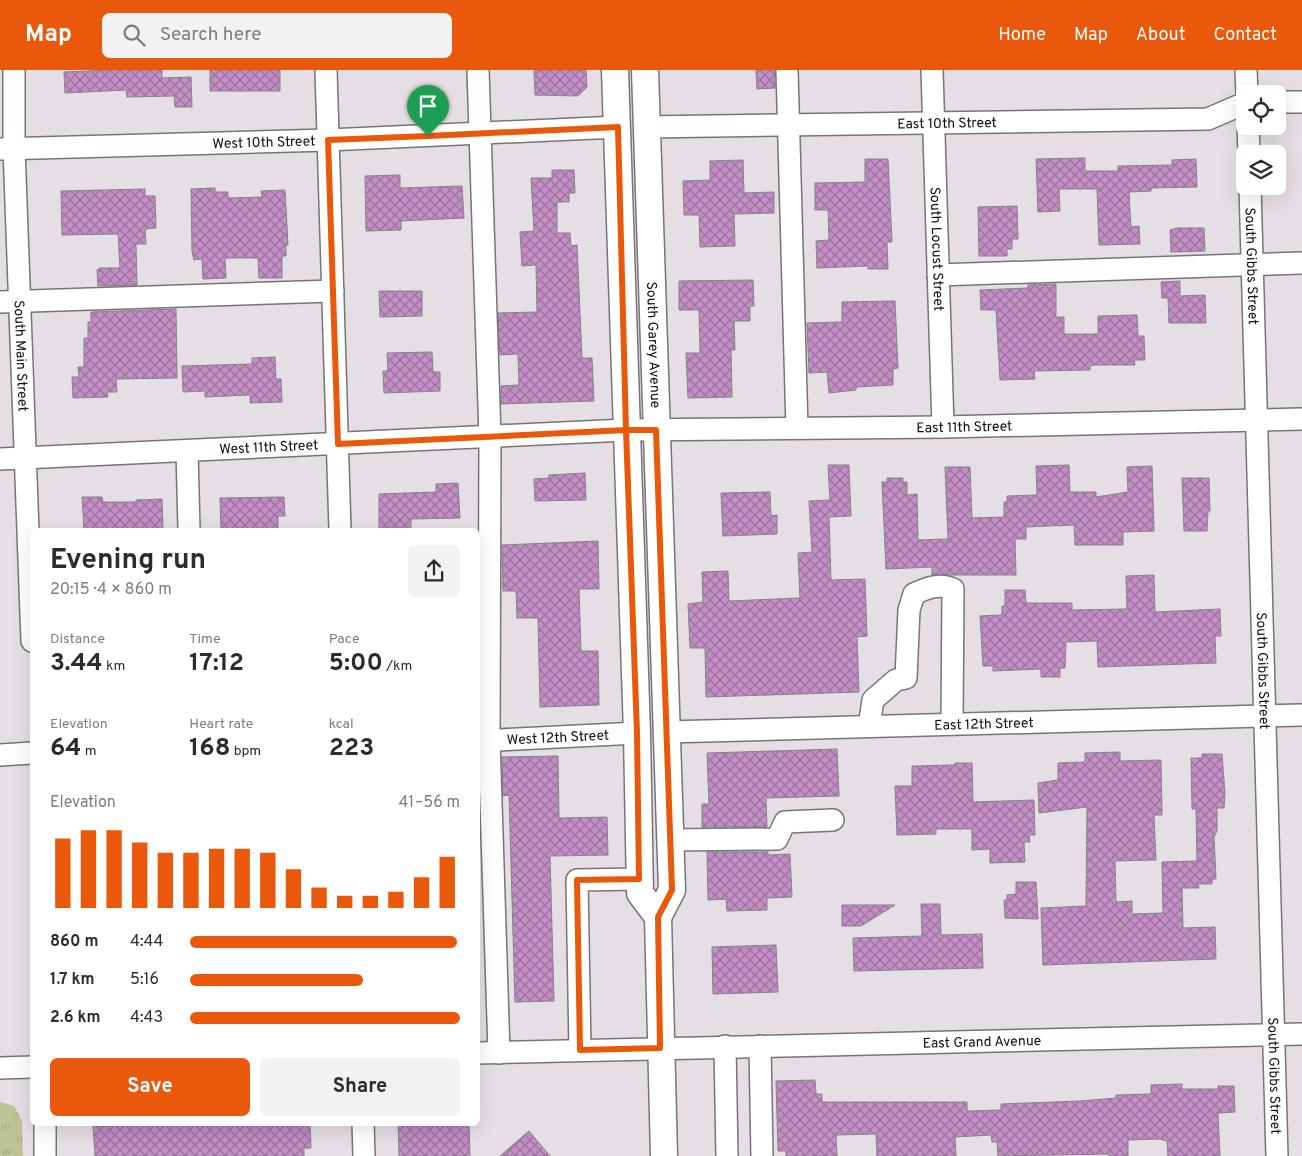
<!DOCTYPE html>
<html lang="en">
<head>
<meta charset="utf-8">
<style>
	:root { --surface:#fff; --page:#f2f2f3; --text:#2b2b33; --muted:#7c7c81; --accent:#ea580c }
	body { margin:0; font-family:Overpass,sans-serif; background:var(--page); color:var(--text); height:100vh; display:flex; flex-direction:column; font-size:19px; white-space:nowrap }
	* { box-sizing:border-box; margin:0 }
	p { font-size:16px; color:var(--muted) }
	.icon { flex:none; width:28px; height:28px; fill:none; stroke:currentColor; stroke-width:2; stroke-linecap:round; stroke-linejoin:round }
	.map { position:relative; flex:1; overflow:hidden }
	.side { position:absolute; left:30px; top:458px; width:450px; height:598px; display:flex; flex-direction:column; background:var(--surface); border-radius:8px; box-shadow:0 5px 20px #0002 }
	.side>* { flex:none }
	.tools { position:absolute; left:1236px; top:15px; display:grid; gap:10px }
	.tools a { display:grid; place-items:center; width:50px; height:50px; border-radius:8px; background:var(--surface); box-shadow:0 5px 20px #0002; font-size:25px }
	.pin { position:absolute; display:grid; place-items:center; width:42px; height:42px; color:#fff; margin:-51px -21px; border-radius:50% 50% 50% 0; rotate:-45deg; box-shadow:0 0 5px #0007 }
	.pin .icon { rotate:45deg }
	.round { display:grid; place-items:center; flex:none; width:52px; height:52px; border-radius:8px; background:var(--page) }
	.summary { display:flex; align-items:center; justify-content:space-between; height:85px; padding:0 20px }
	h1 { font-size:28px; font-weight:700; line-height:38px }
	.figures { display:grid; grid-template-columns:repeat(3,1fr); gap:8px; height:85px; padding:5px 20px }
	.figures div { display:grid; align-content:center }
	.figures b { font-size:25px; font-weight:700 }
	.figures small { font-size:14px; font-weight:400 }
	.figures p { font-size:14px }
	.chart { height:140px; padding:10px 20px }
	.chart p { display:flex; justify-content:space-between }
	.chart svg { width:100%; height:90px; margin-top:5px; stroke:var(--accent); stroke-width:6 }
	.button { display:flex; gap:10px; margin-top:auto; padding:10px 20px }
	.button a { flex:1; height:58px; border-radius:8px; background:var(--accent); color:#fff; font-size:20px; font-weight:700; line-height:58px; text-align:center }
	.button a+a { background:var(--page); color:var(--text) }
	ul { padding:0 20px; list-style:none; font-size:16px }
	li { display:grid; grid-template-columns:80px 60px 1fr; align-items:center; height:38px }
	li i { height:12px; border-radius:6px; background:var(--accent) }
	header { display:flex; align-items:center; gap:30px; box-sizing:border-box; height:70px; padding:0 25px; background:var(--accent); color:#fff }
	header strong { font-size:24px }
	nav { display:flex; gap:28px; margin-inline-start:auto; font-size:18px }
	.search { width:350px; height:45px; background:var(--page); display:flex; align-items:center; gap:12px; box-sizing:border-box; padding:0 18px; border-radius:8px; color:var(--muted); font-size:19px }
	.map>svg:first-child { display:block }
	.park { fill:url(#park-tufts) }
	.building { fill:url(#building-cross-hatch); stroke:#868186 }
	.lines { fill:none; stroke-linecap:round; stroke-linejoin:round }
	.minor-casing { stroke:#797379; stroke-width:24 }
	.major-casing { stroke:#797379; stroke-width:29 }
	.minor { stroke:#fff; stroke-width:21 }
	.major { stroke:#fff; stroke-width:26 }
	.route-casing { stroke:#fff; stroke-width:10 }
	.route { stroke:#ea580c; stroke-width:6 }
	.labels { text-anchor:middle; stroke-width:5; stroke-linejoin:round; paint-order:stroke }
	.street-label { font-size:14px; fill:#0e0c0e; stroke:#f2ecf2 }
</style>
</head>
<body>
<header>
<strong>Map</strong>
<div class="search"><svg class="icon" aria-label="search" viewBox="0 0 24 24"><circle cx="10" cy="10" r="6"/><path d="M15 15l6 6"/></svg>Search here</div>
<nav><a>Home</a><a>Map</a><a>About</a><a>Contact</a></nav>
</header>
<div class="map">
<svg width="1302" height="1086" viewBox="0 0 1302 1086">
	<defs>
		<pattern id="park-tufts" width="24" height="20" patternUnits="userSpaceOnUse" patternTransform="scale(1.25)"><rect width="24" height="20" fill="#bdc393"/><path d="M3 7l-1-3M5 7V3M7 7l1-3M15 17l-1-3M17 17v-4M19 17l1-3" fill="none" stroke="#a1a67e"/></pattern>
		<pattern id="building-cross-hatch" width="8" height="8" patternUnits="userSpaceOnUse" patternTransform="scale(1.25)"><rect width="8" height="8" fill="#c28ec4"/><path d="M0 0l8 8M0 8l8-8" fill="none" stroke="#9c729e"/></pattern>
	</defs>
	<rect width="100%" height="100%" fill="#e5dfe5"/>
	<path class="park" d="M0,1032L14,1036L22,1051L23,1086H0Z"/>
	<path class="building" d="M111,0H162V8L191,7L192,37H175L174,26L127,27L126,20L65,23L64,2Z
		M210,0H280V21H210Z
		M534,0H586L587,17L578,26L535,25Z
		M756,0H775V18L757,19Z
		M1085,88V101H1118V96L1172,95V90L1196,89L1197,117L1151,118V121L1129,122L1131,157L1139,156L1140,174L1099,175L1097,119H1059L1060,141L1038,142L1036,89Z
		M865,89H888L892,172H887L888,199H868V196L817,198L816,171L829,170L828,140H815V113L865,112Z
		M743,90L744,123L774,122V143L734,144L735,176L700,177L699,145H684L683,111L710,110V91Z
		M552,100H574L575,123H569V132H557V163H570L571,176L577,175L582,288H592L594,331L501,334V316L519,315L518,284L500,285L498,243L537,242L536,195L522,196L520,162L534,161L531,108H552Z
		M400,105V118L462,116L464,148L401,151V160L366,161L365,106Z
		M215,118V122H228V128L262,127L261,121L285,120L288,175H286V186H282V208H259L258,188H225L226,208L203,209L202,189L194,190L192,182L191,119Z
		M145,119V126H155L156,158L145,159L146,174H136L137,215L98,216L97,200L100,198H120L118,164L62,165L61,121Z
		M1017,136L1018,169H1012V179H1007V186H979L978,137Z
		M1177,158H1204L1205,181L1171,182L1170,160Z
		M753,210L754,236H750V251H734L735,280H731L732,327L688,328L686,283H700L699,240H679V211Z
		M1180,211V226L1205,225L1206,253H1169L1168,228H1162L1161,212Z
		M1056,214V247H1064V264H1098V246L1137,245L1138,266H1144L1145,290H1134L1135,295H1095L1090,296V300L1034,301L1035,309L1000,310L996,240H981L980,220L1028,218V215Z
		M379,221H422V246L380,247Z
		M895,231L898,298L893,299V315L856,317V320L829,323L827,302L809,303L807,253L842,252V232Z
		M176,239L177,308L116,309L117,322H107L108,327L73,328L72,307H79L78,297H84V268H88V252H91V242Z
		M432,282L433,302H440V321L384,323L383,301H388L387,283Z
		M275,287L276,309H281L282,332L250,333V325L205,327V321L183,322L182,296L252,294V288Z
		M828,395H849L851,446L829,447L831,510L865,509L867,566L857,567L859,622L706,627L705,578H690L688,534L703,532L702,502L728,501L729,531L800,528L798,483L812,482L809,431L830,430Z
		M1069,395L1070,422H1096V427L1128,422L1127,397L1152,396L1154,461L1123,462V475H1075L1074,455L1026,457V469H1015L1016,505H932V497L886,499L882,412H887V408H903V412H907V425L917,424L918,470L948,469L945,397H970L972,448L1004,447V432H1007V426L1037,425L1036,396Z
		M585,403L586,430L535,431L534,409L549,408V405Z
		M1182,408H1209L1210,441H1208L1207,461H1184Z
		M458,413L460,448L411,449V458H379V424L436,422V414Z
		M770,422L771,446L777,445V464L723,466L721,423Z
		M82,427H102L103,432H136V430L162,429L163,460H84Z
		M284,427L285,446H278V460H221L220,428Z
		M598,471L599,519H579L581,581H598L599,635L540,637L538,548H517L516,521H503L502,475Z
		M1154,505L1155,542L1220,539L1221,566H1215L1216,593L1098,597L1097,571L1066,572L1065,598H1060V607H1041V599L993,601V596H983L980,546L1002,545V536H1005V520H1025L1026,533H1072V540L1127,539L1126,506Z
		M837,679L839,726L766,728L767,757H702V734H709L707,683Z
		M1120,682V691L1161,690L1162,745H1154L1156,790L1115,791L1116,832L1132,831V844L1163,843L1162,792L1197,791L1196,739H1192L1191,688H1202V684H1222L1225,723L1224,738H1217V761L1214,767L1216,809H1212V814H1198L1199,818H1182L1183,858L1215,857L1216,889L1043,895L1041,838L1086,836L1087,737L1039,743L1038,713L1058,710V693L1085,692V683Z
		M558,686L559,748L607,747L608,785L550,786L554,931L515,932L509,725L503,726L502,687Z
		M955,693H972L973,732L1034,730L1035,765H1029L1030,772H1024L1025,792L990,793V779L972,780V759H936V764L897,765L895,716H912V696L955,695Z
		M707,782H768V785L790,784L792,827L767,828V840L727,841L726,829L708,830Z
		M1016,812H1036L1038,849L1005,848L1004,830H1007V825L1016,824Z
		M921,834H940L941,865L982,864L983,898L854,901L853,868L922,866Z
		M842,835H895L861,856H842Z
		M776,875L778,922L713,924L712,877Z
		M815,1010L816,1024H822V1032H967V1041L1001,1040V1034L1080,1031L1116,1028V1025L1151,1024V1015L1182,1014V1019H1218V1016H1234L1235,1042L1218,1043L1220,1086H1168L1167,1071L1159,1069L1128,1070V1086H1109V1084L998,1086L997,1072H992L991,1065L955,1067L956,1086H877L876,1064L836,1065L837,1086H786V1081H778L776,1011Z
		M310,1052L311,1078H304V1086H95L93,1056Z
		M398,1052H469L470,1086H399Z
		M529,1061L550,1086H500Z"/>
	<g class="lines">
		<defs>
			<g id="minor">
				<path id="s1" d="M14,0V78L32,571"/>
				<path d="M326,0L340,460"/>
				<path d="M478,0L490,367L489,670L499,983"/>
				<path d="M787,0L797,358"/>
				<path id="s2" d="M932,0L943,357"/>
				<path d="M1246,0L1247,24"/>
				<path d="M1278,32H1302"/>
				<path d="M1248,56L1249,84"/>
				<path id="s3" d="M646,57L1208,49L1245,33"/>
				<path id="s4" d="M0,79L328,70L618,57"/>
				<path id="s5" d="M1250,116L1277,1086"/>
				<path d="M938,205L1302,193"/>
				<path d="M0,232L333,221"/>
				<path d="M187,381L189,460"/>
				<path id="s6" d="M0,389L626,360L943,357L1302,349"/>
				<path d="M869,656L873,630L896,610L906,608L909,540L914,524C927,518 939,513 953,519L952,654"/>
				<path id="s7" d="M666,662L1302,645"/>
				<path id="s8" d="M478,671L637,663"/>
				<path d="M0,685L32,683"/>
				<path d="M670,770L777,769L785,752L833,750"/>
				<path d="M725,976L727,1086"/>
				<path d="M760,976L762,1086"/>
				<path d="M580,980L577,810L639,809"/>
				<path id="s9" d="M478,983L1302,964"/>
				<path d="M0,998L32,997"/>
				<path d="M45,1052V1086"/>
				<path d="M363,1052L364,1086"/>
			</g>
			<g id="major">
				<path d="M615,0L637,663L640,823L658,847"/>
				<path id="s10" d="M645,0L672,820L658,847L664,1086"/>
			</g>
		</defs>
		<use href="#minor" class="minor-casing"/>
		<use href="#major" class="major-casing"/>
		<use href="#minor" class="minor"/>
		<use href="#major" class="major"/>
	</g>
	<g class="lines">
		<defs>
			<path id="route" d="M428,66L328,70L338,374L626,360L637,663L639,809L577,810L580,980L660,978L658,847L672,820L656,360H626L618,57L428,66"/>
		</defs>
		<use href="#route" class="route-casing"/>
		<use href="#route" class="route"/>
	</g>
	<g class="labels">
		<g class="street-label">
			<text dy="5" stroke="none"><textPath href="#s3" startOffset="301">East 10th Street</textPath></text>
			<text dy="5" stroke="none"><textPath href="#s4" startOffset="264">West 10th Street</textPath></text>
			<text dy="5" stroke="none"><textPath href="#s2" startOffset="179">South Locust Street</textPath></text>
			<text dy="5" stroke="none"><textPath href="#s5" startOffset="80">South Gibbs Street</textPath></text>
			<text dy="5" stroke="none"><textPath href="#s10" startOffset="275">South Garey Avenue</textPath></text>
			<text dy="5" stroke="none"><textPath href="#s1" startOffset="286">South Main Street</textPath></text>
			<text dy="5" stroke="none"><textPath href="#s6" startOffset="965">East 11th Street</textPath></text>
			<text dy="5" stroke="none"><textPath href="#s6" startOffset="269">West 11th Street</textPath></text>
			<text dy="5" stroke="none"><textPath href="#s5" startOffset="485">South Gibbs Street</textPath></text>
			<text dy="5" stroke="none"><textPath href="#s7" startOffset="318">East 12th Street</textPath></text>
			<text dy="5" stroke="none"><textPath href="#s8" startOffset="80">West 12th Street</textPath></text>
			<text dy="5" stroke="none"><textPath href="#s9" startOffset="504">East Grand Avenue</textPath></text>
			<text dy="5" stroke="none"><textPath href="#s5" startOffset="890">South Gibbs Street</textPath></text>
		</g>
	</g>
</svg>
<div class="tools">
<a><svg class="icon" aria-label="locate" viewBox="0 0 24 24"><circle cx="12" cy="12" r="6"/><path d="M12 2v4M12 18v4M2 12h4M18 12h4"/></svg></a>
<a><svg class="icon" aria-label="layers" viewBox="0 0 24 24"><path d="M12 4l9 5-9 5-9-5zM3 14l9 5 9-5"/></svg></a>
</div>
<div class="pin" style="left:428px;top:66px;background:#1e9e55"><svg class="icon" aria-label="arrive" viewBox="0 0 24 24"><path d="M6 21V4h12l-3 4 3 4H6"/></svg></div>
<section class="side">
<div class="summary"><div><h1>Evening run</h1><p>20:15 · 4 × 860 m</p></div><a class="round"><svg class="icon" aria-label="share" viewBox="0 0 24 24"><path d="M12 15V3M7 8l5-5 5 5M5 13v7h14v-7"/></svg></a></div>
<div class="figures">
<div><p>Distance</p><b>3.44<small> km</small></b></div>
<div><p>Time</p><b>17:12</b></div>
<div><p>Pace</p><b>5:00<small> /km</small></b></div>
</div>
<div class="figures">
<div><p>Elevation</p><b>64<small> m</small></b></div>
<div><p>Heart rate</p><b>168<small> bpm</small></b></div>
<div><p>kcal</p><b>223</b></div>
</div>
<div class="chart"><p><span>Elevation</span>41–56 m</p>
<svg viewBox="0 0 160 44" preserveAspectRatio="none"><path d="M5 44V10M15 44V6M25 44V6M35 44V12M45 44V17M55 44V17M65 44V15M75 44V15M85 44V17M95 44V25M105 44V34M115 44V38M125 44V38M135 44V36M145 44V29M155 44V19"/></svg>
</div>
<ul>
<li><b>860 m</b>4:44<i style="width:99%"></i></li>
<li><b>1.7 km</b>5:16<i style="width:64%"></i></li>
<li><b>2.6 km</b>4:43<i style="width:100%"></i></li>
</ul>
<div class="button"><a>Save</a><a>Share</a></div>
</section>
</div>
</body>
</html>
